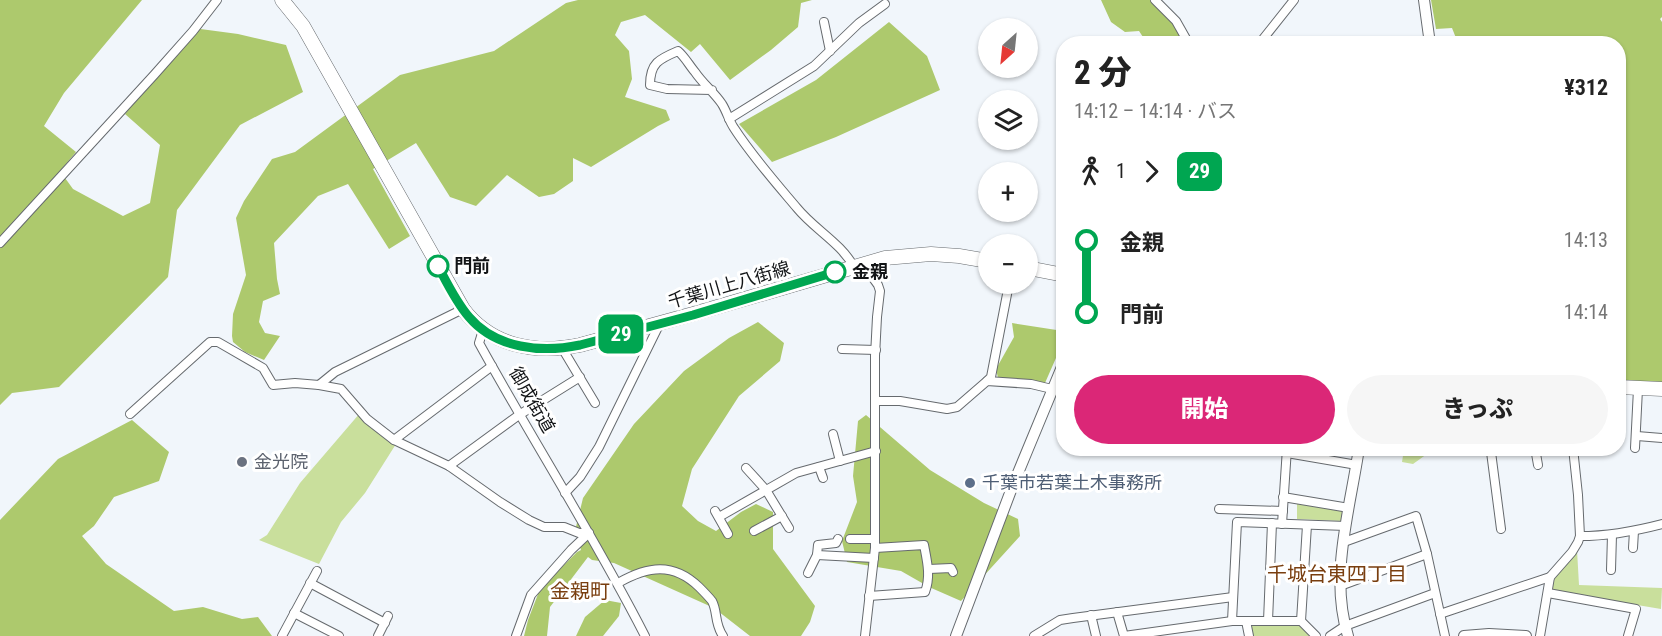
<!DOCTYPE html>
<html lang="ja">
<meta charset="utf-8">
<style>
:root{--surface:#fff;--page:#f6f6f6;--text:#222;--muted:#767676;--accent:#db2777}
body{margin:0;font-family:"Roboto Condensed","Noto Sans JP",sans-serif;background:var(--page);color:var(--text);height:100vh;display:flex;flex-direction:column;font-size:22px;white-space:nowrap}
*{box-sizing:border-box;margin:0}
p{font-size:20px;color:var(--muted)}
.icon{flex:none;width:33px;height:33px;fill:none;stroke:currentColor;stroke-width:2;stroke-linecap:round;stroke-linejoin:round}
.map{position:relative;flex:1;overflow:hidden}
.details{position:absolute;left:1056px;top:36px;width:570px;height:420px;display:flex;flex-direction:column;background:var(--surface);border-radius:24px;box-shadow:0 2px 4px #0004}
.details>*{flex:none}
.badge{padding:0 12px;border-radius:9px;font-size:21px;line-height:39px}
.needle{width:39px;rotate:207deg}
.tools{position:absolute;left:978px;top:18px;display:grid;gap:12px}
.tools a{display:grid;place-items:center;width:60px;height:60px;border-radius:50%;background:var(--surface);box-shadow:0 2px 4px #0004;font-size:30px}
.map>.badge{position:absolute;translate:-50% -50%;box-shadow:0 0 0 3px #fff}
.legs{display:flex;align-items:center;gap:9px;height:66px;padding:0 18px;font-size:20px}
.legs p{margin-inline-start:auto}
.overview{display:flex;align-items:center;justify-content:space-between;height:102px;padding:0 18px}
h1{font-size:33px;font-weight:800;line-height:45px}
.action{display:flex;gap:12px;margin-top:auto;padding:12px 18px}
.action a{flex:1;height:69px;border-radius:36px;background:var(--accent);color:#fff;font-size:24px;font-weight:800;line-height:69px;text-align:center}
.action a+a{background:var(--page);color:var(--text)}
ul{padding:0 18px;list-style:none}
li{display:flex;align-items:center;gap:21px;height:72px;font-size:22px}
li i{display:grid;place-items:center;width:9px;height:100%;margin:0 8px;background:currentColor}
li i::after{content:'';width:15px;height:15px;margin:-8px;border:4px solid;border-radius:50%;background:var(--surface)}
li p{margin-inline-start:auto}
li:first-child i{background:linear-gradient(#0000 50%,currentColor 0)}
li:last-child i{background:linear-gradient(currentColor 50%,#0000 0)}
.map>svg:first-child{display:block}
.green{fill:#c9df9c}
.forest{fill:#adc96d}
.lines{fill:none;stroke-linecap:round;stroke-linejoin:round}
.minor-casing{stroke:#666a6e;stroke-width:10}
.tertiary-casing{stroke:#666a6e;stroke-width:12}
.primary-casing{stroke:#666a6e;stroke-width:15}
.minor{stroke:#fff;stroke-width:8}
.tertiary{stroke:#fff;stroke-width:10}
.primary{stroke:#fff;stroke-width:14}
.line-1-casing{stroke:#fff;stroke-width:14}
.line-1{stroke:#00a651;stroke-width:9}
.stop-1-dot{fill:#fff;stroke:#00a651;stroke-width:3}
.worship-dot{fill:#6b7280;stroke:#fff;stroke-width:2}
.service-dot{fill:#5c6f8a;stroke:#fff;stroke-width:2}
.labels{text-anchor:middle;stroke-width:6;stroke-linejoin:round;paint-order:stroke}
.stop-label{font-size:18px;font-weight:bold;fill:#121416;stroke:#fff;text-anchor:start}
.street-label{font-size:18px;fill:#121416;stroke:#fff}
.worship-label{font-size:18px;fill:#5b616d;stroke:#fff;text-anchor:start}
.service-label{font-size:18px;fill:#4e5e75;stroke:#fff;text-anchor:start}
.neighbourhood-label{font-size:20px;fill:#793e0f;stroke:#fff}
</style>
<div class="map">
<svg width="1662" height="636" viewBox="0 0 1662 636">
<rect width="100%" height="100%" fill="#f1f6fb"/>
<g class="green">
<path d="M360 413 396 444 365 493 341 522 319 564 259 540 267 535 300 483Z"/>
<path d="M1404 449V448L1434 449 1413 464 1402 462Z"/>
<path d="M1297 500 1344 511 1343 520 1341 521 1297 519Z"/>
<path d="M1577 550 1579 585 1662 588 1661 609 1554 591 1552 589 1554 577Z"/>
<path d="M1253 625 1301 626 1311 636H1253L1251 628Z"/>
</g>
<g class="forest">
<path d="M0 0H142L64 93 44 126 76 152 60 171 73 189 123 216 150 203 160 145 125 114 193 28 238 34 286 45 303 92 240 125 177 210 168 277 59 387 12 393 0 405Z"/>
<path d="M578 0H812L801 3 798 27 771 50 730 80 700 44 691 52 645 15 621 22 615 35 629 51 632 79 625 97 666 110 670 120 658 126 591 167 573 158V181L554 194 539 197 507 175 476 206 450 197 416 143 373 169 410 236 389 249 348 184 318 196 274 243 277 279 280 294 263 301 259 322 265 333 280 336 264 360 245 352 233 342 232 336 233 314 246 275 236 218 244 201 272 159 295 152 400 75 494 51 566 3Z"/>
<path d="M1101 0H1160L1188 43H1147L1139 31 1125 32 1111 22Z"/>
<path d="M1431 0H1662V17L1660 19 1662 22V385H1619L1618 44 1458 43 1452 28 1436 29Z"/>
<path d="M889 22 927 56 940 90 836 137 772 162 739 124 816 80Z"/>
<path d="M758 322 784 343 780 361 739 396 692 469 682 506 698 521 716 531 741 512 756 504 773 512V549L815 606 810 622 801 636H750L714 608 614 563 592 560 588 557 550 607 547 636H524L528 620 540 589 577 552 581 550 575 531 583 498 634 424 684 371 729 338Z"/>
<path d="M1012 323 1063 331V342L1045 383 998 378 996 369 1014 337Z"/>
<path d="M866 415 930 470 984 503 1018 519 1020 536 961 601 929 587 901 571 847 562 842 541 857 502 853 476 858 421Z"/>
<path d="M132 420 169 452 159 481 114 497 94 526 82 536 106 564 174 611 203 607 242 619 258 617 272 636H0V520L58 459Z"/>
<path d="M605 600 621 603 619 616 603 636H576L585 617Z"/>
</g>
<g class="lines">
<g class="minor-casing">
<g id="minor">
<path d="M1155 0 1176 21 1189 44"/>
<path d="M824 22 830 51"/>
<path d="M1259 44 1294 0"/>
<path d="M712 90 667 89 650 85C650 63 659 59 678 51 685 57 689 65 695 72 703 84 714 92 722 104 727 112 729 121 734 128 752 156 775 182 797 208 814 229 841 243 854 267"/>
<path d="M729 119 814 66 859 23 885 4"/>
<path d="M0 243 154 75 193 31 217 0"/>
<path d="M863 264 878 285 880 291 877 317 875 356V548L865 636"/>
<path d="M483 330 479 343C533 441 594 536 645 636"/>
<path d="M562 348 595 403"/>
<path d="M842 349 876 350"/>
<path d="M987 381 991 377 1009 284"/>
<path d="M319 385 341 389 367 419 394 440 449 466 500 502 529 520 544 527H564L579 533H589"/>
<path d="M876 401H900L947 409 957 407 987 381 1031 384 1052 389"/>
<path d="M130 414 210 342H218L263 368 273 385 295 383 319 385 335 372 463 309"/>
<path d="M833 434 840 461"/>
<path d="M1637 436 1662 438"/>
<path d="M394 440 492 366"/>
<path d="M1535 448 1538 465"/>
<path d="M1635 448 1638 389"/>
<path d="M1287 453 1357 465"/>
<path d="M449 466 519 415 580 377"/>
<path d="M819 467 823 478"/>
<path d="M746 468 766 490 789 528"/>
<path d="M565 493 580 477 599 447 660 323"/>
<path d="M1283 497 1349 508"/>
<path d="M1219 509 1283 511"/>
<path d="M715 511 728 534"/>
<path d="M719 517 796 473 876 451"/>
<path d="M1282 524 1287 448"/>
<path d="M1501 529 1491 452 1512 448"/>
<path d="M754 531 782 516"/>
<path d="M1580 536C1608 536 1635 531 1662 524"/>
<path d="M850 539H875"/>
<path d="M1344 542 1416 516 1427 554 1445 636"/>
<path d="M1633 548 1634 531"/>
<path d="M817 555 874 558"/>
<path d="M929 569 951 568 953 572"/>
<path d="M1611 570 1612 535"/>
<path d="M808 573 817 555 818 545 836 543 838 539"/>
<path d="M310 583 385 623"/>
<path d="M618 583C648 566 673 562 699 587 704 592 708 596 712 601 718 612 714 623 723 636"/>
<path d="M1340 586 1427 554"/>
<path d="M1548 593 1636 609 1628 636"/>
<path d="M869 596 925 592C931 576 927 561 924 545L875 548"/>
<path d="M1117 612 1124 636"/>
<path d="M294 613 339 636"/>
<path d="M1440 614 1550 577"/>
<path d="M1091 615 1096 636"/>
<path d="M1232 621 1237 522 1346 526"/>
<path d="M1246 621 1249 636"/>
<path d="M1268 621 1272 523"/>
<path d="M1301 621 1307 525"/>
<path d="M282 636 317 571"/>
<path d="M378 636 388 616"/>
<path d="M516 636 531 595 571 550 589 533"/>
<path d="M1034 636 1060 620 1073 618 1233 597"/>
<path d="M1124 636 1232 621H1301L1316 636"/>
<path d="M1330 636 1345 626 1435 593"/>
<path d="M1540 636 1550 577 1572 552 1578 542 1580 536 1578 495 1573 448"/>
</g>
</g>
<g class="tertiary-casing">
<g id="tertiary">
<path d="M1424 0 1430 44"/>
<path d="M956 636 1013 485 1064 362"/>
<path d="M1348 636C1329 575 1350 510 1359 448"/>
<path d="M1464 636 1489 634 1526 636"/>
</g>
</g>
<g class="primary-casing">
<g id="primary">
<path d="M282 0 303 26 463 309C492 347 536 354 580 345L693 314 885 258 931 254 959 256 988 261"/>
<path d="M1028 268 1064 275"/>
<path d="M1618 387 1662 389"/>
</g>
</g>
<use href="#minor" class="minor"/>
<use href="#tertiary" class="tertiary"/>
<use href="#primary" class="primary"/>
</g>
<g class="lines">
<g class="line-1-casing">
<path id="line-1" d="M438 266C447 283 456 302 469 317 496 349 542 353 580 345L693 315 835 272"/>
</g>
<use href="#line-1" class="line-1"/>
</g>
<g class="stop-1-dot">
<circle cx="438" cy="266" r="10"/>
<circle cx="835" cy="272" r="10"/>
</g>
<circle class="worship-dot" cx="242" cy="462" r="6"/>
<circle class="service-dot" cx="970" cy="483" r="6"/>
<g class="labels">
<g class="stop-label">
<text x="454" y="272">門前</text>
<text x="852" y="278">金親</text>
</g>
<g class="street-label">
<text transform="translate(729 285) rotate(-16)" y="6">千葉川上八街線</text>
<text transform="translate(532 400) rotate(60)" y="6">御成街道</text>
</g>
<g class="worship-label">
<text x="254" y="468">金光院</text>
</g>
<g class="service-label">
<text x="982" y="489">千葉市若葉土木事務所</text>
</g>
<g class="neighbourhood-label">
<text x="1337" y="581">千城台東四丁目</text>
<text x="580" y="598">金親町</text>
</g>
</g>
</svg>
<div class="tools">
<a><svg class="needle" viewBox="-14 -14 28 28"><path d="M0-13l5 13h-10z" fill="#e53935"/><path d="M0 13l5-13h-10z" fill="#767676"/></svg></a>
<a><svg class="icon" aria-label="layers" viewBox="0 0 24 24"><path d="M12 4l9 5-9 5-9-5zM3 14l9 5 9-5"/></svg></a>
<a>+</a>
<a>−</a>
</div>
<b class="badge" style="left:621px;top:334px;background:#00a651;color:#fff">29</b>
<section class="details">
<div class="overview"><div><h1>2 分</h1><p>14:12 – 14:14 · バス</p></div><b>¥312</b></div>
<div class="legs"><svg class="icon" aria-label="walk" viewBox="0 0 24 24"><circle cx="13" cy="4" r="2"/><path d="M13 8l-2 6 4 7M11 14l-3 7M7 12l3-4h3l4 4"/></svg>1<svg class="icon" aria-label="forward" viewBox="0 0 24 24"><path d="M9 5l7 7-7 7"/></svg><b class="badge" style="background:#00a651;color:#fff">29</b></div>
<ul>
<li><i style="color:#00a651"></i><b>金親</b><p>14:13</p></li>
<li><i style="color:#00a651"></i><b>門前</b><p>14:14</p></li>
</ul>
<div class="action"><a>開始</a><a>きっぷ</a></div>
</section>
</div>
